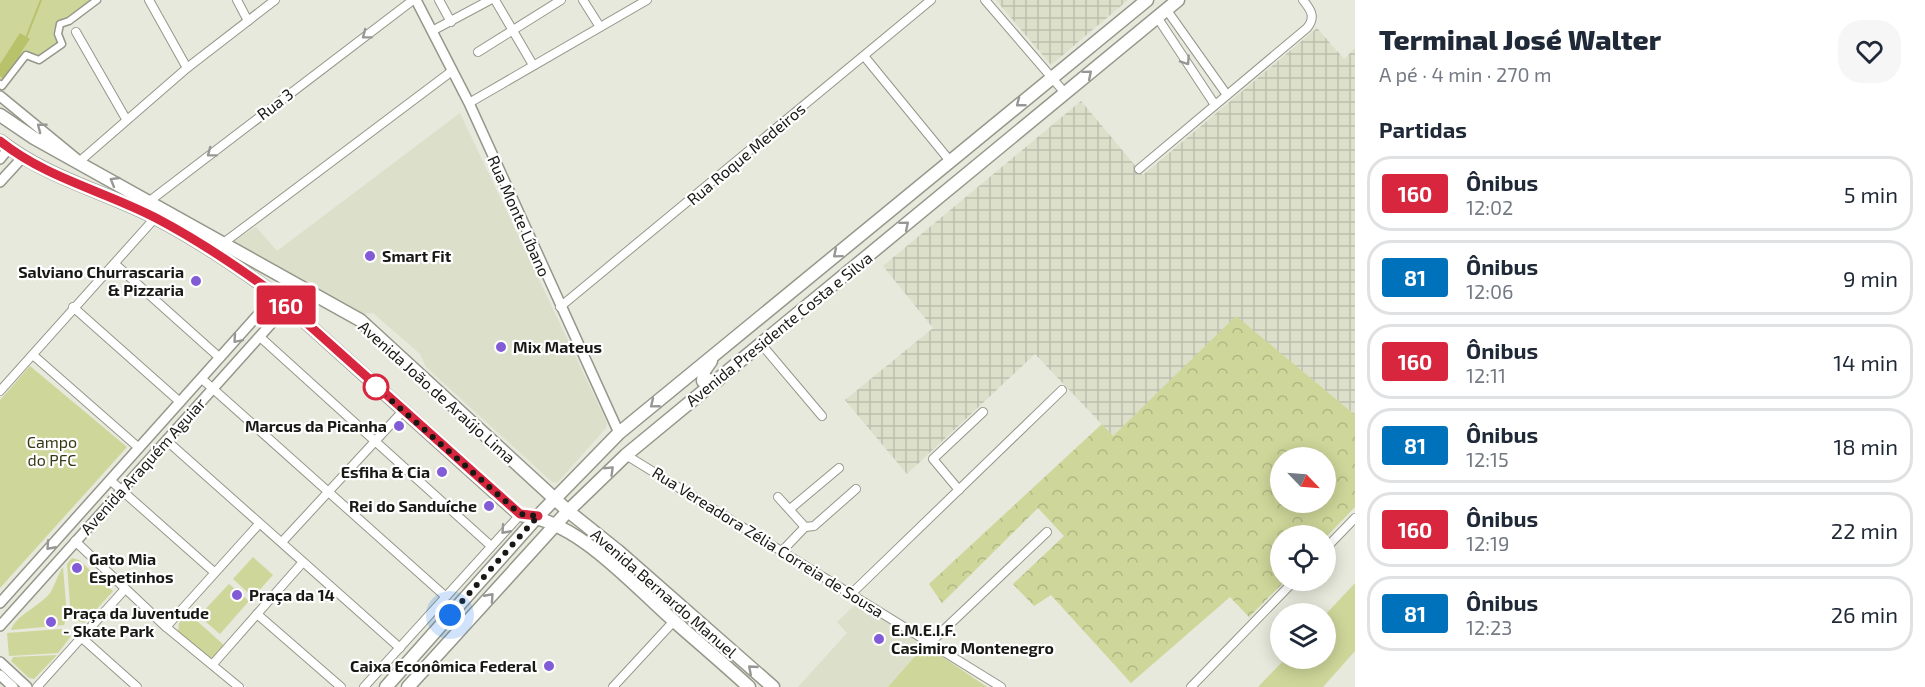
<!DOCTYPE html>
<html lang="pt">
<meta charset="utf-8">
<style>
:root{--surface:#fff;--page:#f6f6f7;--text:#1f2937;--muted:#747a83;--line:#e0e1e3}
body{margin:0;font-family:"Exo 2",sans-serif;background:var(--page);color:var(--text);height:100vh;display:flex;flex-direction:column;font-size:22px;white-space:nowrap}
*{box-sizing:border-box;margin:0}
p{font-size:20px;color:var(--muted)}
.icon{flex:none;width:33px;height:33px;fill:none;stroke:currentColor;stroke-width:2;stroke-linecap:round;stroke-linejoin:round}
.map{position:relative;flex:1;overflow:hidden}
.panel{display:flex;flex-direction:column;background:var(--surface);width:570px}
.panel>*{flex:none}
.badge{padding:0 12px;border-radius:4px;font-size:21px;line-height:39px}
.needle{width:39px;rotate:115deg}
.controls{position:absolute;left:1270px;top:447px;display:grid;gap:12px}
.controls a{display:grid;place-items:center;width:66px;height:66px;border-radius:50%;background:var(--surface);box-shadow:0 3px 15px #0003;font-size:30px}
.you{position:absolute;width:30px;height:30px;margin:-15px;border:4px solid #fff;border-radius:50%;background:#1a73e8;box-shadow:0 0 0 9px #1a73e833}
.map>.badge{position:absolute;translate:-50% -50%;box-shadow:0 0 0 3px #fff}
h2{padding:0 24px;font-size:22px;line-height:54px}
.round{display:grid;place-items:center;flex:none;width:63px;height:63px;border-radius:24px;background:var(--page)}
.overview{display:flex;align-items:center;justify-content:space-between;height:102px;padding:0 24px}
h1{font-size:28px;font-weight:800;line-height:45px}
ul{padding:0;list-style:none}
li{display:flex;align-items:center;gap:18px;height:75px;margin:0 12px 9px;padding:0 12px;border:3px solid var(--line);border-radius:24px}
li div{flex:1}
li b{display:block;font-size:22px}
li em{font-style:normal}
li .badge{min-width:66px;font-weight:700;text-align:center}
main{display:flex;flex:1;min-height:0}
.map>svg:first-child{display:block}
.built{fill:#dcdfca}
.industrial{fill:url(#industrial-grid)}
.green{fill:#ced699}
.forest{fill:url(#forest-crowns);fill-rule:evenodd}
.water{fill:#b8c26a}
.lines{fill:none;stroke-linecap:round;stroke-linejoin:round}
.stream{stroke:#b8c26a;stroke-width:2}
.pedestrian-casing{stroke:#95978a;stroke-width:9}
.minor-casing{stroke:#95978a;stroke-width:10}
.tertiary-casing{stroke:#95978a;stroke-width:12}
.primary-casing{stroke:#95978a;stroke-width:15}
.pedestrian{stroke:#fff;stroke-width:6}
.minor{stroke:#fff;stroke-width:8}
.tertiary{stroke:#fff;stroke-width:9}
.primary{stroke:#fff;stroke-width:12}
.oneway{stroke:#979895}
.line-casing{stroke:#fff;stroke-width:14}
.line{stroke:#d7263d;stroke-width:9}
.walk{stroke:#181914;stroke-width:6;stroke-dasharray:0 10.8}
.poi-dot{fill:#825cd7;stroke:#fff;stroke-width:2}
.stop-dot{fill:#fff;stroke:#d7263d;stroke-width:3}
.labels{text-anchor:middle;stroke-width:4.5;stroke-linejoin:round;paint-order:stroke}
.street-label{font-size:16px;fill:#181914;stroke:#fff}
.poi-label{font-size:16px;font-weight:bold;fill:#181914;stroke:#fff;text-anchor:start}
.park-label{font-size:16px;fill:#373b15;stroke:#fff}
</style>
<main>
<div class="map">
<svg width="1355" height="687" viewBox="0 0 1355 687">
<defs>
<pattern id="industrial-grid" width="8" height="8" patternUnits="userSpaceOnUse" patternTransform="scale(1.5)"><rect width="8" height="8" fill="#dcdfca"/><path d="M0 4h8M4 0v8" fill="none" stroke="#bcbfad"/></pattern>
<pattern id="forest-crowns" width="20" height="18" patternUnits="userSpaceOnUse" patternTransform="scale(1.5)"><rect width="20" height="18" fill="#ced699"/><path d="M2 6a3 3 0 1 1 6 0M12 15a3 3 0 1 1 6 0" fill="none" stroke="#b0b783"/></pattern>
</defs>
<rect width="100%" height="100%" fill="#e6e9db"/>
<g class="built">
<path d="M460 113 607 423 606 428 557 483 552 482 426 367 420 354 373 313 361 314 234 241 256 227 277 251Z"/>
<path d="M858 602 925 645 888 687H798L847 633 837 622Z"/>
</g>
<g class="industrial">
<path d="M996 0H1128L1051 65Z"/>
<path d="M1317 28 1344 59 1355 48V415L1236 317 1113 436 1035 354 907 474 845 400 933 328 883 266 1081 101 1143 175Z"/>
</g>
<g class="green">
<path d="M0 0H100L73 20H61C52 28 51 35 58 44L39 62 25 60 0 86Z"/>
<path d="M30 366 127 447 0 588V400Z"/>
<path d="M253 557 273 575 253 597 233 579Z"/>
<path d="M72 558 79 560 113 591 84 623 71 618 67 564Z"/>
<path d="M63 567 67 616 64 625 11 630C15 616 40 606 50 593 56 584 57 575 63 567Z"/>
<path d="M1355 583V651L1323 687H1258L1285 659 1326 658V614Z"/>
<path d="M229 584 249 601 220 634 199 616Z"/>
<path d="M188 613 225 646 215 658H209L178 632 179 623Z"/>
<path d="M61 629 68 632 71 636 58 653 9 656 7 633Z"/>
<path d="M925 645 987 687H888Z"/>
<path d="M57 655 34 679 29 678 11 661 13 657Z"/>
</g>
<path class="forest" d="M1236 316 1355 415V507L1326 537 1281 536V580L1285 581 1249 617 1230 597 1131 683 1051 595 1034 606 1013 584 1064 536 1038 508 942 603 929 584 1102 424 1113 436ZM1281 458H1326V502H1281Z"/>
<path class="water" d="M20 33 30 39 3 79 0 76V64Z"/>
<g class="lines">
<g class="stream">
<path d="M26 38 41 0"/>
<path d="M14 66 20 52"/>
</g>
<g class="pedestrian-casing">
<path id="pedestrian" d="M0 84 2 86 26 55 39 60 62 44 58 34 60 24 69 21 97 0"/>
</g>
<g class="minor-casing">
<g id="minor">
<path d="M149 0 187 68"/>
<path d="M237 0 248 21"/>
<path d="M439 0 451 22"/>
<path d="M495 0 533 65"/>
<path d="M583 0 600 27"/>
<path d="M985 0 1065 93"/>
<path d="M1166 9 1227 95"/>
<path d="M1157 17 1215 105"/>
<path d="M432 31 490 0"/>
<path d="M76 32 126 119"/>
<path d="M478 52 561 0"/>
<path d="M864 56 950 161"/>
<path d="M469 103 647 0"/>
<path d="M80 161 187 68 275 0"/>
<path d="M1139 169 1307 28C1316 17 1311 10 1303 0"/>
<path d="M147 203 413 0"/>
<path d="M222 244 452 71"/>
<path d="M115 264 220 358"/>
<path d="M73 307 180 402"/>
<path d="M560 307 931 0"/>
<path d="M260 337 491 546"/>
<path d="M762 345 822 416"/>
<path d="M33 355 139 448"/>
<path d="M202 379 445 596"/>
<path d="M0 391 155 218"/>
<path d="M166 440 400 648"/>
<path d="M626 455 1001 687"/>
<path d="M110 480 214 572"/>
<path d="M959 490 933 459 983 412"/>
<path d="M778 497 805 527 782 551"/>
<path d="M790 509 839 468"/>
<path d="M805 527 814 526 856 489"/>
<path d="M75 541 166 627 239 687"/>
<path d="M282 542 403 411"/>
<path d="M1326 548 1355 518"/>
<path d="M852 593 1062 390"/>
<path d="M257 614 341 687"/>
<path d="M166 627 259 524"/>
<path d="M82 638 137 687"/>
<path d="M931 642 1047 532"/>
<path d="M213 664 303 562"/>
<path d="M37 687 125 589"/>
<path d="M364 687 520 515"/>
<path d="M613 687 674 621"/>
<path d="M1191 687 1295 580"/>
</g>
</g>
<g class="tertiary-casing">
<g id="tertiary">
<path d="M416 0 469 103 619 433"/>
<path d="M0 96 78 160"/>
<path d="M0 159 9 148"/>
<path d="M0 182 22 158"/>
<path d="M0 603 264 308 272 292"/>
<path d="M0 626 287 306"/>
<path d="M0 662 27 687"/>
<path d="M0 675 13 687"/>
</g>
</g>
<g class="primary-casing">
<g id="primary">
<path d="M0 115 34 138 360 320 568 511 618 551 773 687"/>
<path d="M0 141C47 178 104 191 156 218 196 239 235 265 272 292L520 515C577 520 631 583 673 620 698 642 724 664 749 687"/>
<path d="M711 361 704 371 703 381 718 380"/>
<path d="M386 687 538 516 619 433 1147 0"/>
<path d="M408 687 568 511 626 455 1178 0"/>
</g>
</g>
<use href="#pedestrian" class="pedestrian"/>
<use href="#minor" class="minor"/>
<use href="#tertiary" class="tertiary"/>
<use href="#primary" class="primary"/>
</g>
<defs><path id="oneway-chevron" d="M-2-3.5L2.5 0L-2 3.5" fill="none" stroke-width="1.6" stroke-linecap="round" stroke-linejoin="round" transform="scale(1.5)"/></defs>
<g class="oneway">
<use href="#oneway-chevron" transform="translate(366 35) rotate(143)"/>
<use href="#oneway-chevron" transform="translate(1186 61) rotate(56)"/>
<use href="#oneway-chevron" transform="translate(1088 74) rotate(-40)"/>
<use href="#oneway-chevron" transform="translate(1020 103) rotate(142)"/>
<use href="#oneway-chevron" transform="translate(41 127) rotate(-142)"/>
<use href="#oneway-chevron" transform="translate(211 153) rotate(143)"/>
<use href="#oneway-chevron" transform="translate(114 181) rotate(-150)"/>
<use href="#oneway-chevron" transform="translate(905 225) rotate(-40)"/>
<use href="#oneway-chevron" transform="translate(837 254) rotate(140)"/>
<use href="#oneway-chevron" transform="translate(237 339) rotate(131)"/>
<use href="#oneway-chevron" transform="translate(654 404) rotate(141)"/>
<use href="#oneway-chevron" transform="translate(610 470) rotate(-44)"/>
<use href="#oneway-chevron" transform="translate(505 530) rotate(132)"/>
<use href="#oneway-chevron" transform="translate(50 546) rotate(132)"/>
<use href="#oneway-chevron" transform="translate(490 597) rotate(-48)"/>
<use href="#oneway-chevron" transform="translate(752 669) rotate(-139)"/>
</g>
<g class="lines">
<g class="line-casing">
<path id="line" d="M0 141C46 178 104 191 156 218 196 239 235 265 272 292L520 514 538 516"/>
</g>
<use href="#line" class="line"/>
<path class="walk" d="M376 387 520 514 538 516 450 615"/>
</g>
<g class="poi-dot">
<circle cx="370" cy="256" r="6"/>
<circle cx="196" cy="281" r="6"/>
<circle cx="501" cy="347" r="6"/>
<circle cx="399" cy="426" r="6"/>
<circle cx="442" cy="472" r="6"/>
<circle cx="489" cy="506" r="6"/>
<circle cx="77" cy="568" r="6"/>
<circle cx="237" cy="595" r="6"/>
<circle cx="51" cy="622" r="6"/>
<circle cx="879" cy="639" r="6"/>
<circle cx="549" cy="666" r="6"/>
</g>
<circle class="stop-dot" cx="376" cy="387" r="12"/>
<g class="labels">
<g class="street-label">
<text transform="translate(275 104) rotate(-37)" y="6">Rua 3</text>
<text transform="translate(746 154) rotate(-40)" y="6">Rua Roque Medeiros</text>
<text transform="translate(519 216) rotate(66)" y="6">Rua Monte Líbano</text>
<text transform="translate(779 329) rotate(-39)" y="6">Avenida Presidente Costa e Silva</text>
<text transform="translate(437 392) rotate(42)" y="6">Avenida João de Araújo Lima</text>
<text transform="translate(143 466) rotate(-48)" y="6">Avenida Araquém Aguiar</text>
<text transform="translate(768 542) rotate(32)" y="6">Rua Vereadora Zélia Correia de Sousa</text>
<text transform="translate(664 593) rotate(41)" y="6">Avenida Bernardo Manuel</text>
</g>
<g class="poi-label">
<text x="382" y="262">Smart Fit</text>
<text x="184" y="278" text-anchor="end">Salviano Churrascaria<tspan x="184" dy="18">&amp; Pizzaria</tspan></text>
<text x="513" y="353">Mix Mateus</text>
<text x="387" y="432" text-anchor="end">Marcus da Picanha</text>
<text x="430" y="478" text-anchor="end">Esfiha &amp; Cia</text>
<text x="477" y="512" text-anchor="end">Rei do Sanduíche</text>
<text x="89" y="565">Gato Mia<tspan x="89" dy="18">Espetinhos</tspan></text>
<text x="249" y="601">Praça da 14</text>
<text x="63" y="619">Praça da Juventude<tspan x="63" dy="18">- Skate Park</tspan></text>
<text x="891" y="636">E.M.E.I.F.<tspan x="891" dy="18">Casimiro Montenegro</tspan></text>
<text x="537" y="672" text-anchor="end">Caixa Econômica Federal</text>
</g>
<g class="park-label">
<text x="52" y="448">Campo<tspan x="52" dy="18">do PFC</tspan></text>
</g>
</g>
</svg>
<div class="controls">
<a><svg class="needle" viewBox="-14 -14 28 28"><path d="M0-13l5 13h-10z" fill="#e53935"/><path d="M0 13l5-13h-10z" fill="#747a83"/></svg></a>
<a><svg class="icon" aria-label="locate" viewBox="0 0 24 24"><circle cx="12" cy="12" r="6"/><path d="M12 2v4M12 18v4M2 12h4M18 12h4"/></svg></a>
<a><svg class="icon" aria-label="layers" viewBox="0 0 24 24"><path d="M12 4l9 5-9 5-9-5zM3 14l9 5 9-5"/></svg></a>
</div>
<div class="you" style="left:450px;top:615px"></div>
<b class="badge" style="left:286px;top:305px;background:#d7263d;color:#fff">160</b>
</div>
<section class="panel">
<div class="overview"><div><h1>Terminal José Walter</h1><p>A pé · 4 min · 270 m</p></div><a class="round"><svg class="icon" aria-label="heart" viewBox="0 0 24 24"><path d="M12 20l-8-8c-3-5 5-10 8-4 3-6 11-1 8 4z"/></svg></a></div>
<h2>Partidas</h2>
<ul>
<li><span class="badge" style="background:#d7263d;color:#fff">160</span><div><b>Ônibus</b><p>12:02</p></div><em>5 min</em></li>
<li><span class="badge" style="background:#0072bc;color:#fff">81</span><div><b>Ônibus</b><p>12:06</p></div><em>9 min</em></li>
<li><span class="badge" style="background:#d7263d;color:#fff">160</span><div><b>Ônibus</b><p>12:11</p></div><em>14 min</em></li>
<li><span class="badge" style="background:#0072bc;color:#fff">81</span><div><b>Ônibus</b><p>12:15</p></div><em>18 min</em></li>
<li><span class="badge" style="background:#d7263d;color:#fff">160</span><div><b>Ônibus</b><p>12:19</p></div><em>22 min</em></li>
<li><span class="badge" style="background:#0072bc;color:#fff">81</span><div><b>Ônibus</b><p>12:23</p></div><em>26 min</em></li>
</ul>
</section>
</main>
